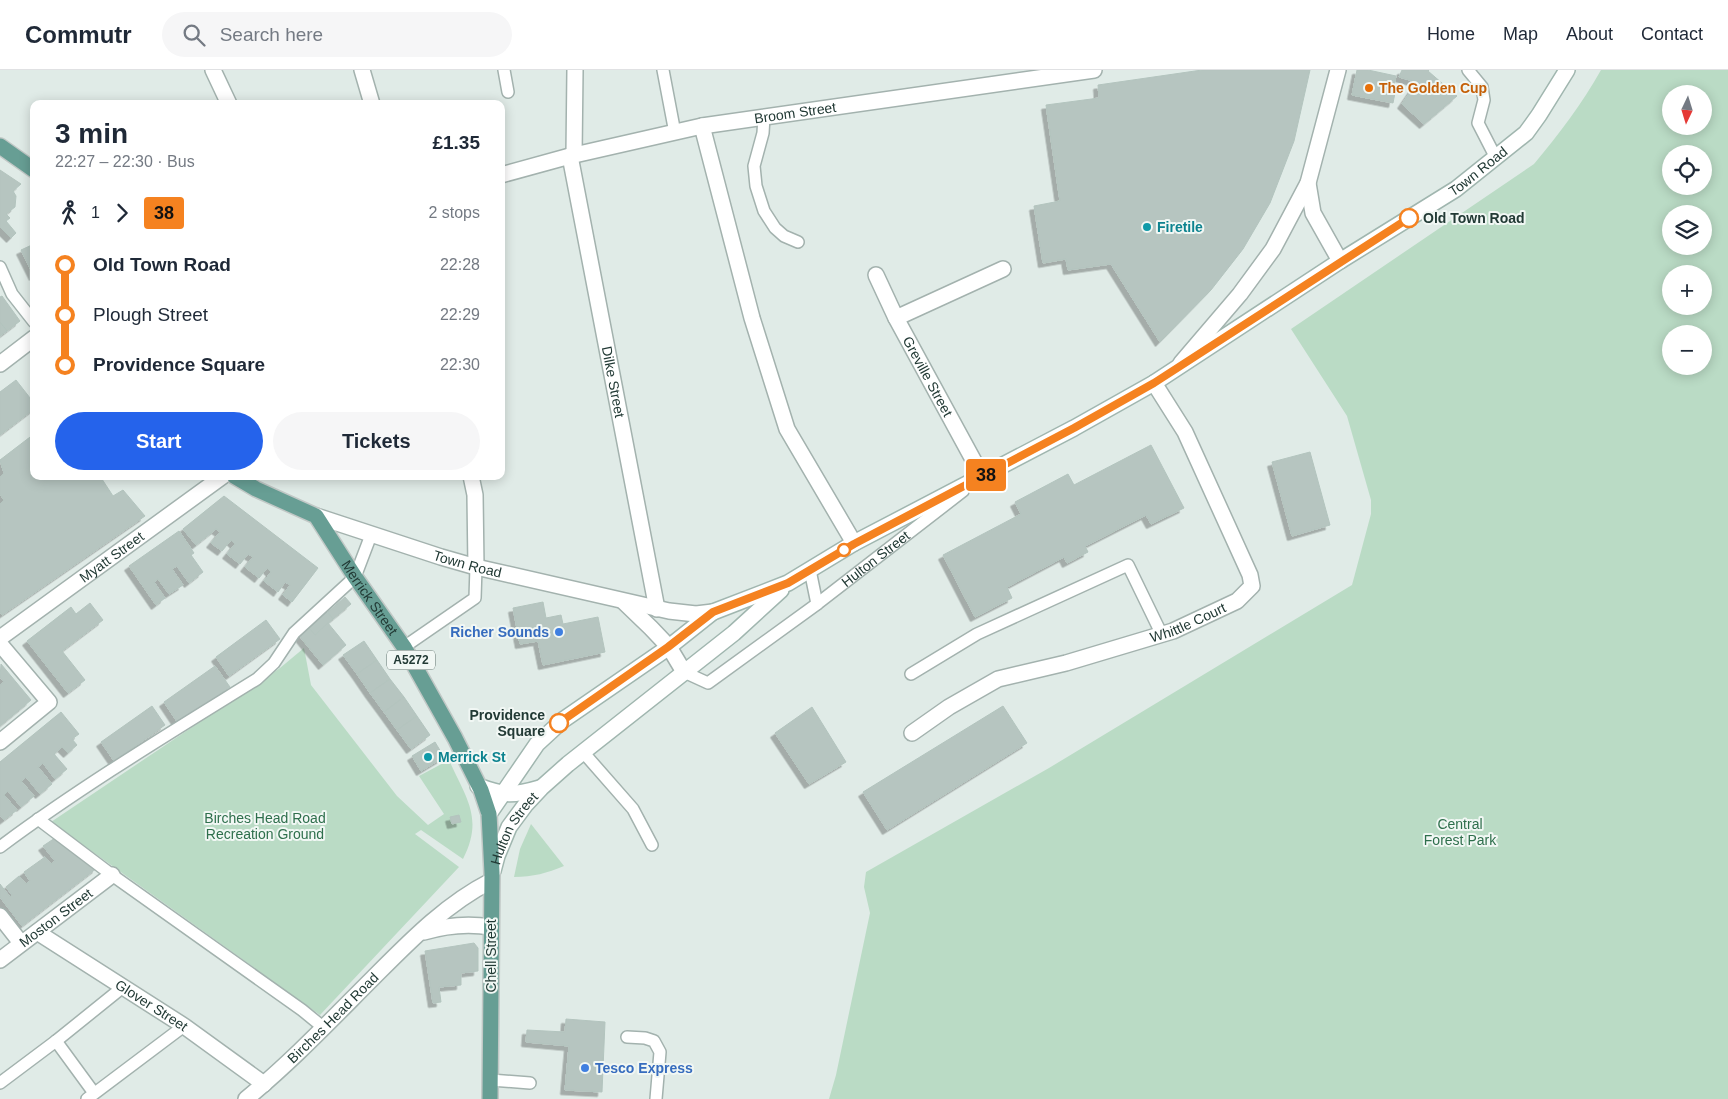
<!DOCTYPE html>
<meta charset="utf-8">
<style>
:root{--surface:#fff;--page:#f6f6f7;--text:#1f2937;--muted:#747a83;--line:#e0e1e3;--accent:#2563eb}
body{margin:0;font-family:Arial,sans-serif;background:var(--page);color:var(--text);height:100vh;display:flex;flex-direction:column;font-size:19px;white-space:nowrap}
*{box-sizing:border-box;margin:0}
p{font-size:16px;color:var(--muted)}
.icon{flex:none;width:28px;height:28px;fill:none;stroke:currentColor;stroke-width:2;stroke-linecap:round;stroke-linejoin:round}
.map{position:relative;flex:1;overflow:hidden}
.drawer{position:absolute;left:30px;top:30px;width:475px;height:380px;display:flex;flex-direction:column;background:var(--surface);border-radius:10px;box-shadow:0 2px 12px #0003}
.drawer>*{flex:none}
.badge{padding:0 10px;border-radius:4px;font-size:18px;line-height:32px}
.needle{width:32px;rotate:184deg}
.fabs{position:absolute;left:1662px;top:15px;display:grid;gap:10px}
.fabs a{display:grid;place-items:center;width:50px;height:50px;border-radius:50%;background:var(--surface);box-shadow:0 2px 12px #0003;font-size:25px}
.map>.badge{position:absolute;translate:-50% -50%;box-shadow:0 0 0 2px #fff}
.legs{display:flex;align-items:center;gap:8px;height:55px;padding:0 25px;font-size:16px}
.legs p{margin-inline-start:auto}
.overview{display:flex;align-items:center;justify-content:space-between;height:85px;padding:0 25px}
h1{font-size:28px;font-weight:700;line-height:38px}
.button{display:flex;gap:10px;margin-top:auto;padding:10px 25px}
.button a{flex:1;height:58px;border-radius:30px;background:var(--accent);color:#fff;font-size:20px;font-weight:700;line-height:58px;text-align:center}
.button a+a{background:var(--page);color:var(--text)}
ul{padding:0 25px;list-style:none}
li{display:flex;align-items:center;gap:18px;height:50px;font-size:19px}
li i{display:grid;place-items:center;width:8px;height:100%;margin:0 6px;background:currentColor}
li i::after{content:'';width:12px;height:12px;margin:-6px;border:4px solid;border-radius:50%;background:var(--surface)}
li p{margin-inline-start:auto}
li:first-child i{background:linear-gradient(#0000 50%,currentColor 0)}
li:last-child i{background:linear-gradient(currentColor 50%,#0000 0)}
header{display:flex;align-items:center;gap:30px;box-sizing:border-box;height:70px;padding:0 25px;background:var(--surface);border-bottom:1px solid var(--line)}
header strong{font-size:24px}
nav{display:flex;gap:28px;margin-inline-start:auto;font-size:18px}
.search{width:350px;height:45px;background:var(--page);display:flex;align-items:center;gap:12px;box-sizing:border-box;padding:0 18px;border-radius:28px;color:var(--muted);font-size:19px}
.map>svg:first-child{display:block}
.green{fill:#badbc5;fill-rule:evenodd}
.building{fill:#b6c5c0;stroke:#b3c4be;filter:url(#shadow)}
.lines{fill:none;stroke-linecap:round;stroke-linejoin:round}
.service-casing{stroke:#a3b2ae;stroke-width:14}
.minor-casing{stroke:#a3b2ae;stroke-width:18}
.tertiary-casing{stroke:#a3b2ae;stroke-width:18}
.secondary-casing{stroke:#a0b6af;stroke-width:18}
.primary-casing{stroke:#c1c8c6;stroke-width:18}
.service{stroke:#fff;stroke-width:11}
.minor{stroke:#fff;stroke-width:15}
.tertiary{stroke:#fff;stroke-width:15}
.secondary{stroke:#fff;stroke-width:15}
.primary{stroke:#679e94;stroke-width:15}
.line-1-casing{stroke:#fff;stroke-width:11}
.line-1{stroke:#f58220;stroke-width:8}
.food-dot{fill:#e8710a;stroke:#f1f7f4;stroke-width:2}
.stop-1-dot{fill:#fff;stroke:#f58220;stroke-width:2.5}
.culture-dot{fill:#0f9aa8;stroke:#f1f7f4;stroke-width:2}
.shop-dot{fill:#3f7fe0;stroke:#f1f7f4;stroke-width:2}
.labels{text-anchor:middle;stroke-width:4;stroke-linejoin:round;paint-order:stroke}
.shield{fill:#f1f7f4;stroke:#60736e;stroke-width:1}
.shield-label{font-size:12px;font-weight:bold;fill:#223a35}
.food-label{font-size:14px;font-weight:bold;fill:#c56008;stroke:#f1f7f4;text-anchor:start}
.street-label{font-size:14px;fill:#223a35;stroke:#f1f7f4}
.stop-label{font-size:14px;font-weight:bold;fill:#223a35;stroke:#f1f7f4;text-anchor:start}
.culture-label{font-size:14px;font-weight:bold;fill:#0d838f;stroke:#f1f7f4;text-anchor:start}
.shop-label{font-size:14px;font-weight:bold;fill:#366cbe;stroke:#f1f7f4;text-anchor:end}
.park-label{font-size:14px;fill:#2e6f4c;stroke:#f1f7f4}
</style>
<header>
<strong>Commutr</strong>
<div class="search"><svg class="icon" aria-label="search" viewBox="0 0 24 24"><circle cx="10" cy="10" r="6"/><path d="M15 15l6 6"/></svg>Search here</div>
<nav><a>Home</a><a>Map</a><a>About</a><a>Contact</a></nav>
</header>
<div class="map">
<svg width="1728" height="1029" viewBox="0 0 1728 1029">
<defs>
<filter id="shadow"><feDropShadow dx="-4.5" dy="4.5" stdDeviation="0" flood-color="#0004"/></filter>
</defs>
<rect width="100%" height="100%" fill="#e0ebe7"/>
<g class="green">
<path d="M1601 0H1728V1029H829L836 1005 870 843 864 817 866 802 1049 698 1352 515 1371 444V430L1347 346 1291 259 1534 94C1559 64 1582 34 1601 0ZM1671 24H1704V56H1671ZM1671 84H1704V116H1671ZM1671 144H1704V176H1671ZM1671 204H1704V236H1671ZM1671 264H1704V296H1671Z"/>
<path d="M304 578 311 615 397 726 428 755 444 744 419 706 449 690C466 728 484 748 463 789L421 760 415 764 459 797 320 945 51 752 280 598Z"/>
<path d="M531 754 564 796C547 803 533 807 514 807L520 779Z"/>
</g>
<g class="building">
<path d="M1202 0H1310L1294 71 1270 133 1243 179 1211 220 1160 272 1111 194 1068 200 1066 189 1043 193 1034 136 1060 131 1046 35 1099 28 1098 15Z"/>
<path d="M1357 0H1368L1396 6 1394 16 1384 14 1383 20 1395 23 1393 33 1352 25Z"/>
<path d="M1402 0H1429L1428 1 1457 26 1424 54 1402 34 1417 12 1399 7Z"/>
<path d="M0 100 21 114 13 121 16 126 15 137 6 144 10 148 6 151 16 163 11 168 0 157Z"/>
<path d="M34 174V206L21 180Z"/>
<path d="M2 226 20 251 7 261 0 252V227Z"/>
<path d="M0 252 7 261 0 266Z"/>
<path d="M16 310 34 333V339L0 365V322Z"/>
<path d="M34 364V406H100L113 426 123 420 145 446 2 545 0 542V434L4 430 0 424V407L4 403 0 390Z"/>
<path d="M1151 375 1184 438 1151 454 1146 445 1085 476 1088 482 1067 493 1064 487 1007 517 1012 528 975 547 943 485 1021 444 1015 432 1068 404 1074 415Z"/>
<path d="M1310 382 1330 455 1292 466 1272 392Z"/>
<path d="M224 426 318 498 292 532 283 525 290 515 285 512 278 522 264 511 271 502 267 498 259 508 245 497 253 487 248 484 240 494 227 484 235 474 231 470 222 481 211 473 220 462 216 459 196 475 183 459Z"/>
<path d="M179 461 194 483 191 485 203 502 189 513 177 496 172 499 183 515 169 524 158 509 154 512 165 528 156 535 129 496Z"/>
<path d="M345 527 351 534 333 549 328 542Z"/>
<path d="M543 532 546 548 561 545 563 554 598 547 605 582 543 595 538 571 520 574 513 538Z"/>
<path d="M90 533 103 550 62 581 85 610 68 623 27 571 71 537 76 544Z"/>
<path d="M325 540 333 549 315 565 307 556Z"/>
<path d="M266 550 280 569 229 606 216 587Z"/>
<path d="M328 553 346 575 323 595 301 568V562L307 556 315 565Z"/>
<path d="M364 571 377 590 357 604 343 585Z"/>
<path d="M377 590 390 609 370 623 357 604Z"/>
<path d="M1 594 31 630 0 656V615L4 612 0 607Z"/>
<path d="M215 596 230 617 178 653 164 632Z"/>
<path d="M390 609 404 627 384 642 370 623Z"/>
<path d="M404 627 417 646 397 660 384 642Z"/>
<path d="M152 636 165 655 114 691 101 672Z"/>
<path d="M1003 636 1027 673 887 760 863 722Z"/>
<path d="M812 637 846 692 809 714 775 663Z"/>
<path d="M61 642 79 664 72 669 77 675 68 683 62 677 54 684 67 699 55 709 43 693 38 697 52 714 40 724 26 707 21 711 34 726 21 737 8 721 4 725 17 740 4 750 0 745V692Z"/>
<path d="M417 646 430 665 411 679 397 660Z"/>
<path d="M435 672 444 687 421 701 412 686Z"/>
<path d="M459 745 461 752 452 754 450 747Z"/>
<path d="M55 768 97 798 22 856 0 827V814L10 827 12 825 6 817 19 806 26 814 30 811 24 802 45 787 51 794 55 791 43 776Z"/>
<path d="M474 873 478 878V901L461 903V915L439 917 441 932 433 933 425 881Z"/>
<path d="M566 949 605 952 602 1022 565 1020 569 976 526 972 527 960 565 962Z"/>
</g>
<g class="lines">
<g class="service-casing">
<g id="service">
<path d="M504 0 508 22"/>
<path d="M663 0 675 63"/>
<path d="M1468 0 1482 17 1484 30 1478 53 1496 88"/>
<path d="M764 47 763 63 754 96 756 116 764 141 775 158 784 166 798 172"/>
<path d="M0 197 12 224 34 252"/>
<path id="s1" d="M817 534 963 421"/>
<path d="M404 577 475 528 476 497"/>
<path d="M684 602 708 613 817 534 810 500"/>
<path d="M911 604 977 564 1128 495 1162 565"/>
<path d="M583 682 633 739 652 775"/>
<path d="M38 749 112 805 302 940 324 958"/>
<path d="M0 777C82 716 170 663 257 609L274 593 294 563 355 507 371 465"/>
<path d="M627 967 645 968 654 971 660 982 656 1029"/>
<path d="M56 971 94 1023"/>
<path d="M491 1010 530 1013"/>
<path d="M0 1013 56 971 123 917"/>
<path d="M87 1029 184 956"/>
</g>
</g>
<g class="minor-casing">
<g id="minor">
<path d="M213 0 229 34"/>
<path d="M362 0 372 34"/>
<path d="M702 56 752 248 787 359 854 473"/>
<path d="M574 85 575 0"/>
<path id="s2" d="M570 86 657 539"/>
<path id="s3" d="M501 105 570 86 702 56 1094 0"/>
<path d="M1308 113 1313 143 1340 191"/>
<path id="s4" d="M876 205 896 248 982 406"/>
<path d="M896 248 1003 199"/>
<path d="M1181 293 1240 224 1273 179 1308 113 1338 0"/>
<path d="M0 294 34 268"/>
<path d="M471 406 475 425 476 497"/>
<path id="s5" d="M0 568 223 406"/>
<path d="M0 574 49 632 0 672"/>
<path id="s6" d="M912 663 949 637 998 609 1066 593 1173 561 1237 531 1252 516 1250 505 1185 362 1154 313"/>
<path d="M0 846 21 873"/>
<path id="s7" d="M37 862 184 956 264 1014"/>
<path id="s8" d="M0 890 112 805"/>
</g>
</g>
<g class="tertiary-casing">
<g id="tertiary">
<path id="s9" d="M316 446 441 487 476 497 669 541 696 544 713 542"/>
<path d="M624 532 651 558 669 577 684 602"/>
<path d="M424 862C447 855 467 853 491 857"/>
<path id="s10" d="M246 1029C290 993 330 951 371 910 408 873 444 835 491 811"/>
</g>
</g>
<g class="secondary-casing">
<g id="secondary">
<path d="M478 716C505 726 513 726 540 718"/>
<path id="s11" d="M489 744 537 674 563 650 669 577 713 542 788 513 854 473 1074 358 1154 313 1340 191 1456 119 1526 63 1539 45 1567 0"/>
<path id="s12" d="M493 801 497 786 509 757 526 734 541 718 568 694 734 563 781 520"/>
</g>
</g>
<g class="primary-casing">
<g id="primary">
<path d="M0 76 34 100"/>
<path id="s13" d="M234 406 256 419 316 446 355 507 404 577 455 668 481 720 489 744 492 803 490 1029"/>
</g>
</g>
<use href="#service" class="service"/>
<use href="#minor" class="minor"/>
<use href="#tertiary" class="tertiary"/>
<use href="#secondary" class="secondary"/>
<use href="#primary" class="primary"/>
</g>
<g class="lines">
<g class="line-1-casing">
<path id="line-1" d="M559 653 668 577 713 542 788 513 854 474 1074 358 1154 313 1409 148"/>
</g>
<use href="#line-1" class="line-1"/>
</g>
<circle class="food-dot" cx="1369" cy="18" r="5"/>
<g class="stop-1-dot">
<circle cx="1409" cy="148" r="9"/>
<circle cx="844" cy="480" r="6"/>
<circle cx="559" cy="653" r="9"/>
</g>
<g class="culture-dot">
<circle cx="1147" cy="157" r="5"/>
<circle cx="428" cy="687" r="5"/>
</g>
<g class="shop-dot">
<circle cx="559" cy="562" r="5"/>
<circle cx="585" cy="998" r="5"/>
</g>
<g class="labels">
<rect class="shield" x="387" y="580.5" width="48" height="19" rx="4"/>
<g class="shield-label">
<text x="411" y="594">A5272</text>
</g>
<g class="food-label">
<text x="1379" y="23">The Golden Cup</text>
</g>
<g class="street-label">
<text dy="5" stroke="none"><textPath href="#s3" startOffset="301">Broom Street</textPath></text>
<text dy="5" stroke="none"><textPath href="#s11" startOffset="1190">Town Road</textPath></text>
<text dy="5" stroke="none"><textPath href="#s4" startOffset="114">Greville Street</textPath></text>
<text dy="5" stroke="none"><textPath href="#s2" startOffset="230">Dilke Street</textPath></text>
<text dy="5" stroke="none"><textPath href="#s5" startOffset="138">Myatt Street</textPath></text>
<text dy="5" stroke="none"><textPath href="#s1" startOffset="74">Hulton Street</textPath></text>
<text dy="5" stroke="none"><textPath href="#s9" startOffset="159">Town Road</textPath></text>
<text dy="5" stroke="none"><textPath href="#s13" startOffset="189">Merrick Street</textPath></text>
<text dy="5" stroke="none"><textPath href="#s6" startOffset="300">Whittle Court</textPath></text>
<text dy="5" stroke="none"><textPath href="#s12" startOffset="48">Hulton Street</textPath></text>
<text dy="5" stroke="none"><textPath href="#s8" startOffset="70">Moston Street</textPath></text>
<text transform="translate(491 886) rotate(-90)" y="5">Chell Street</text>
<text dy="5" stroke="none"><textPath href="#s7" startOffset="136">Glover Street</textPath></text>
<text dy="5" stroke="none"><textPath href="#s10" startOffset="119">Birches Head Road</textPath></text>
</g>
<g class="stop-label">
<text x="1423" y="153">Old Town Road</text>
<text x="545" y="650" text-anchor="end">Providence<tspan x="545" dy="16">Square</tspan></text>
</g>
<g class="culture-label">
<text x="1157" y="162">Firetile</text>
<text x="438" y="692">Merrick St</text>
</g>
<g class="shop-label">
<text x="549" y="567">Richer Sounds</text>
<text x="595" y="1003" text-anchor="start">Tesco Express</text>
</g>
<g class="park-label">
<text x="265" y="753">Birches Head Road<tspan x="265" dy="16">Recreation Ground</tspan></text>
<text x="1460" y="759">Central<tspan x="1460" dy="16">Forest Park</tspan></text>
</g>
</g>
</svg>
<div class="fabs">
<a><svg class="needle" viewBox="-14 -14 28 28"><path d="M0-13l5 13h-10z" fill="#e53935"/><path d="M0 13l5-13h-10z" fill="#747a83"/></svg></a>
<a><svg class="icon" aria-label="locate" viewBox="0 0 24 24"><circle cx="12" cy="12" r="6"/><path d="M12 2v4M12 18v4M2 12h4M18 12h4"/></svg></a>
<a><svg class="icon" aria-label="layers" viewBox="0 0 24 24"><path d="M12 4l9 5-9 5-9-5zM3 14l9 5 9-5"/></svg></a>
<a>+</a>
<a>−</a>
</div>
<b class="badge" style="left:986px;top:405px;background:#f58220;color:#111">38</b>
<section class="drawer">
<div class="overview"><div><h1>3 min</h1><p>22:27 – 22:30 · Bus</p></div><b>£1.35</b></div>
<div class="legs"><svg class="icon" aria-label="walk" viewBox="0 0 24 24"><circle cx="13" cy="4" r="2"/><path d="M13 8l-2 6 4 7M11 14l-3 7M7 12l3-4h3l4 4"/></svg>1<svg class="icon" aria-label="forward" viewBox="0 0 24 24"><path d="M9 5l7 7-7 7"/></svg><b class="badge" style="background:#f58220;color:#111">38</b><p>2 stops</p></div>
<ul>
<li><i style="color:#f58220"></i><b>Old Town Road</b><p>22:28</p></li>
<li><i style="color:#f58220"></i><span>Plough Street</span><p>22:29</p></li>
<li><i style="color:#f58220"></i><b>Providence Square</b><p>22:30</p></li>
</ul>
<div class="button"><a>Start</a><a>Tickets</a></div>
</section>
</div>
